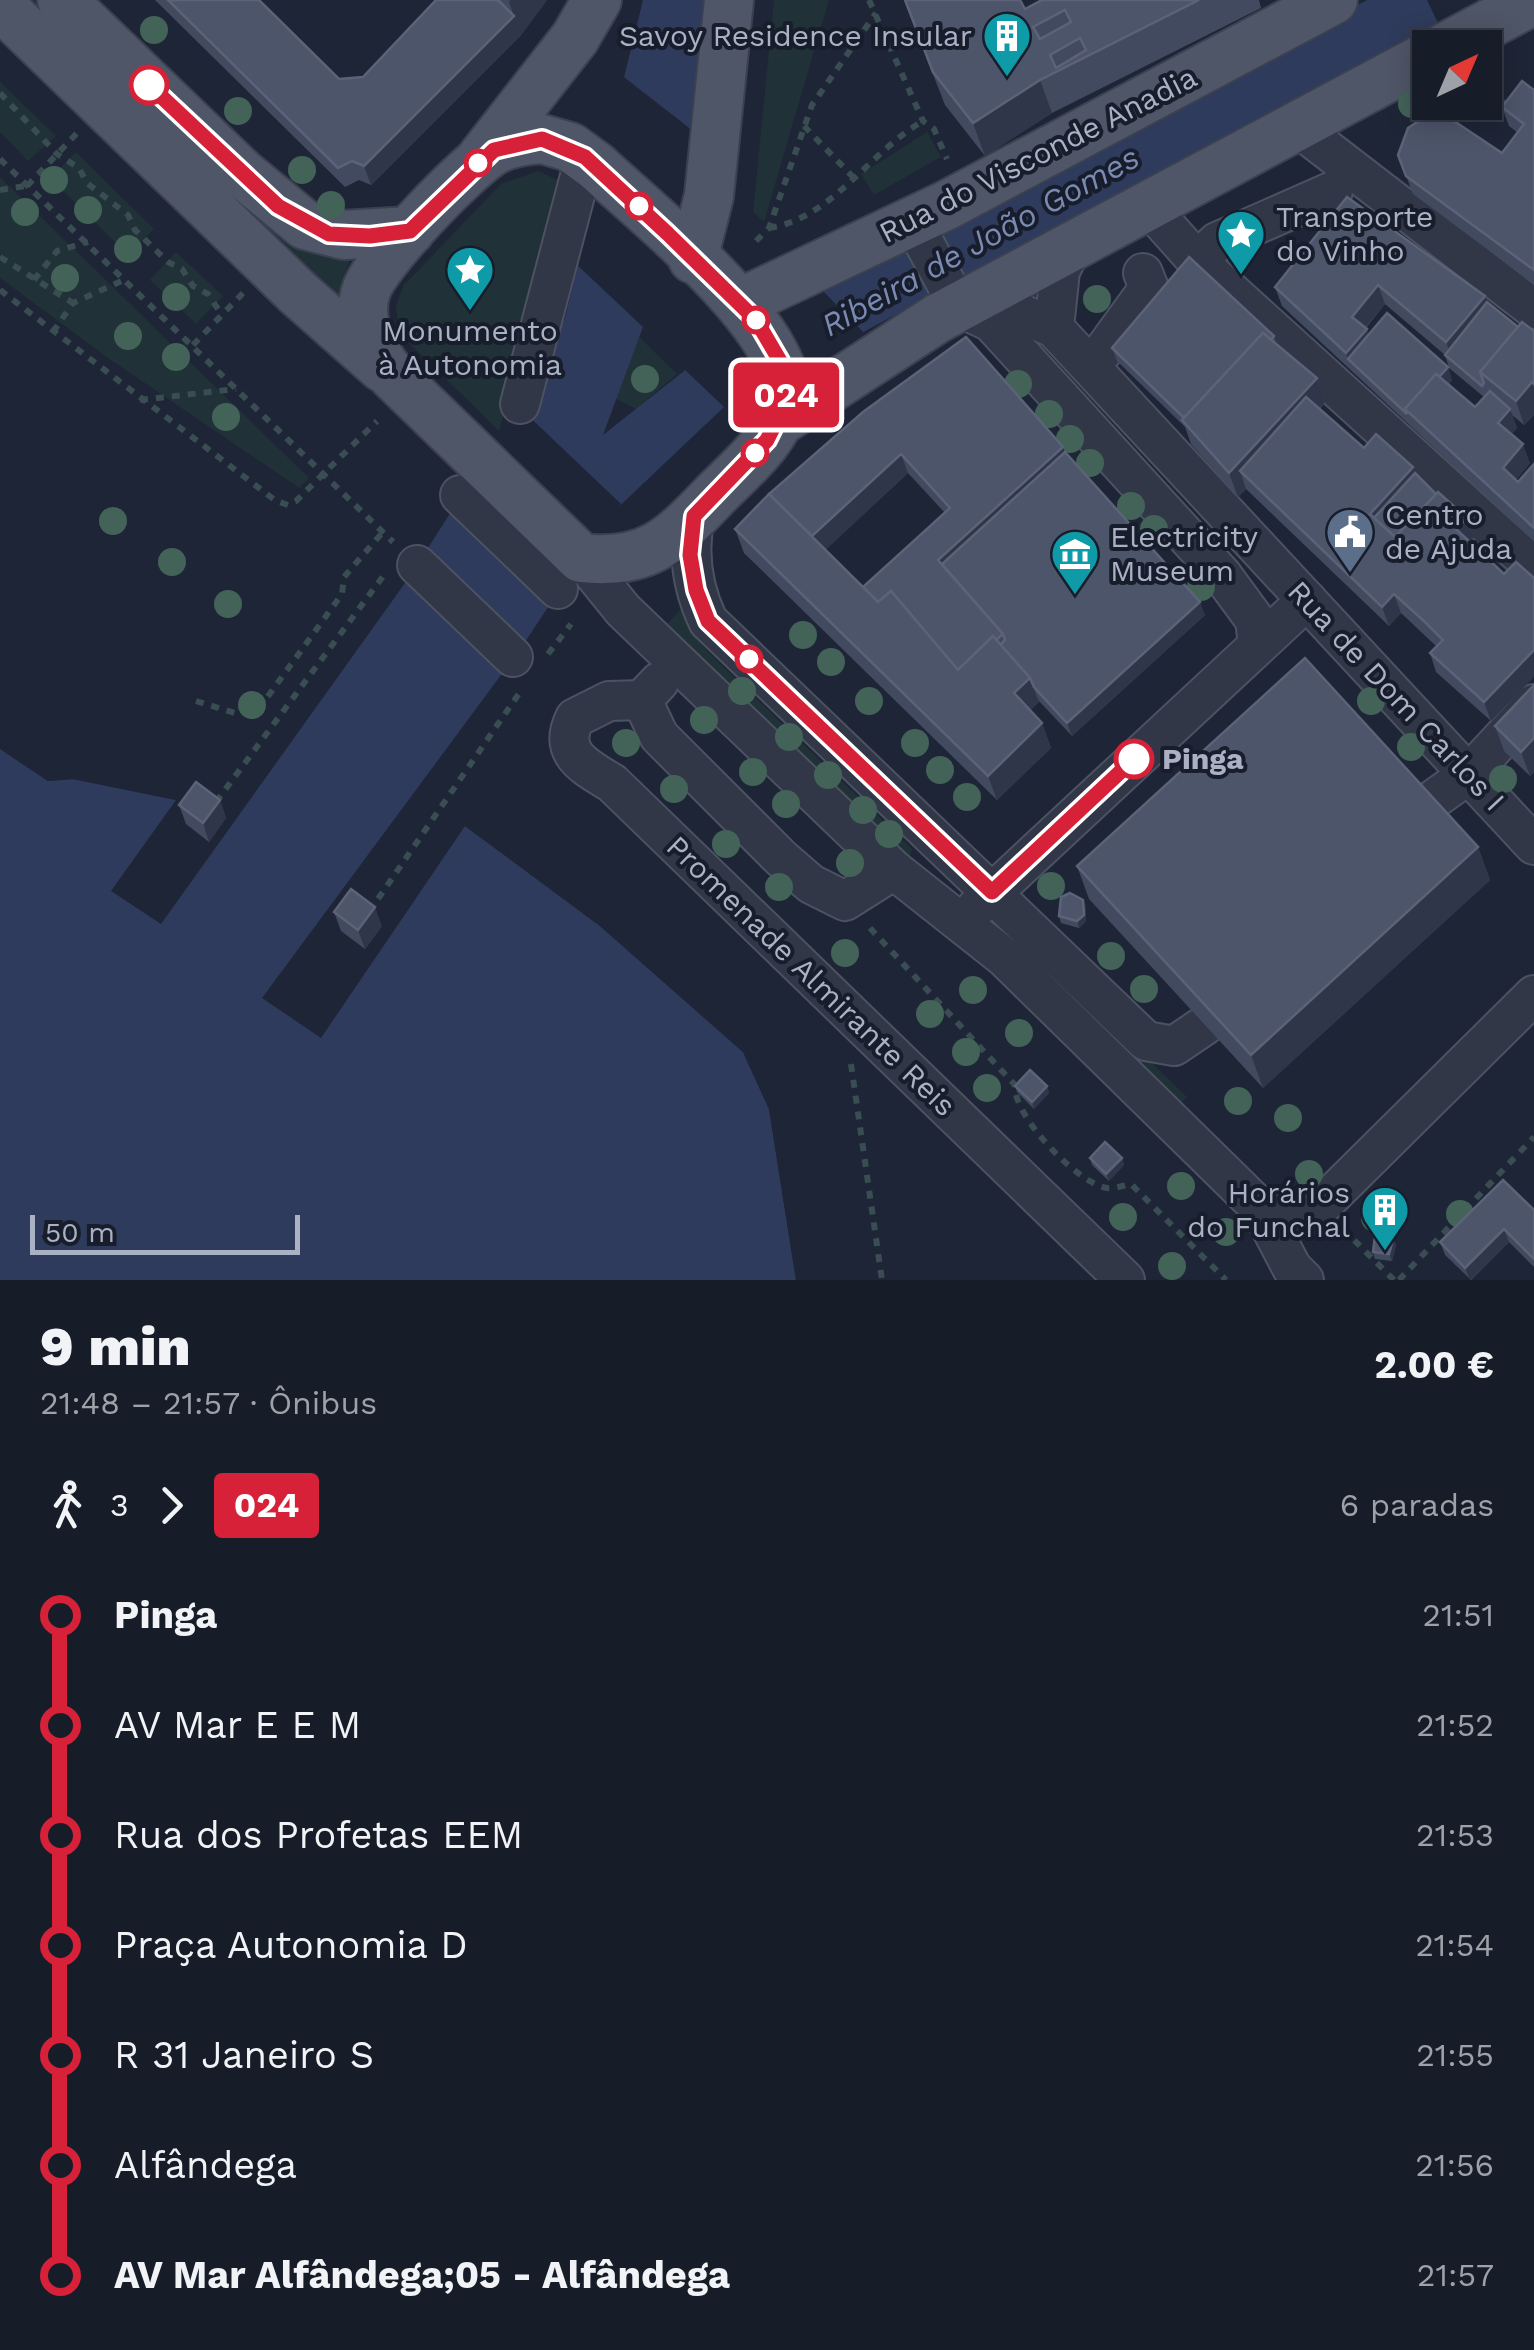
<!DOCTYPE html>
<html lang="pt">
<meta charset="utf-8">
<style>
:root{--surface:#161c28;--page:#1f2530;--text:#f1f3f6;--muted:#9ea1a8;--line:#353a45}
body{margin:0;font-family:"Work Sans",sans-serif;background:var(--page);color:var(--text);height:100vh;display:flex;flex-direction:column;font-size:38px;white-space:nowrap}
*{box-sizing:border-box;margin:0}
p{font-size:32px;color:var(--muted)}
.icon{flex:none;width:55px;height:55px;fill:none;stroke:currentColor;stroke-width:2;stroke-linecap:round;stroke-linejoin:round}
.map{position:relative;height:1280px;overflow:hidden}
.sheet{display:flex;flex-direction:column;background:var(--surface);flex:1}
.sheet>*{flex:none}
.badge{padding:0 20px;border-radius:8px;font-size:35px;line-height:65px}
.needle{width:65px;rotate:44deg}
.controls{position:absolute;left:1412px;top:30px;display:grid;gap:20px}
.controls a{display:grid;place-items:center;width:90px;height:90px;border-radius:0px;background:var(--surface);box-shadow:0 5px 25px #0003,0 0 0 2px var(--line);font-size:50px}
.scale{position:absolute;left:30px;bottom:25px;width:270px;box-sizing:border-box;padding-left:10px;border:5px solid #abb1c4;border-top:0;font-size:28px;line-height:35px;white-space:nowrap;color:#abb1c4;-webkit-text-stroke:8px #171d2b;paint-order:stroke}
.map>.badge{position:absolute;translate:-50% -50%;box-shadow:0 0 0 5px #fff}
.legs{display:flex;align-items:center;gap:15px;height:110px;padding:0 40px;font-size:32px}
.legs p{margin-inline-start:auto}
.overview{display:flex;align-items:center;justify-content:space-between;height:170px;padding:0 40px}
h1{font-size:55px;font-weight:800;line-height:75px}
ul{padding:0 40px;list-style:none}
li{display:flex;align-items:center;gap:35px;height:110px;font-size:38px}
li i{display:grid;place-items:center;width:15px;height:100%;margin:0 12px;background:currentColor}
li i::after{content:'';width:25px;height:25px;margin:-12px;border:8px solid;border-radius:50%;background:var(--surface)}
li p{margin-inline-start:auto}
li:first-child i{background:linear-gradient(#0000 50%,currentColor 0)}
li:last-child i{background:linear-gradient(currentColor 50%,#0000 0)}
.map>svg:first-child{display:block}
.green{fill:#203137}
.water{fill:#2f3b5c}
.pier{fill:#1e2536}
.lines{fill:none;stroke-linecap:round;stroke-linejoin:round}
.minor-casing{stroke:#4c5262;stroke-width:42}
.major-casing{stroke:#3b4150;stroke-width:52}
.path{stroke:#3a4d52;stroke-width:6;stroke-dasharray:8 8;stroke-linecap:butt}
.minor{stroke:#313747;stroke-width:38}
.major{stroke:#4f5667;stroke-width:48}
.tree{fill:#436359}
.wall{fill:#424a5f;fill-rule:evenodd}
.shaded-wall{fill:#2f364a}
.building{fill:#4d556a;stroke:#5c6378;stroke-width:2.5;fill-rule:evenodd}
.line-1-casing{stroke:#fff;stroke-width:22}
.line-1{stroke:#d62138;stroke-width:15}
.stop-1-dot{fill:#fff;stroke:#d62138;stroke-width:5}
.labels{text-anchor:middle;stroke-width:8;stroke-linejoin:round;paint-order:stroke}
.poi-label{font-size:30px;fill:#abb1c4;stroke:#171d2b;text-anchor:start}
.street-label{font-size:30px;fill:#abb1c4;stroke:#171d2b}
.stop-label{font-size:30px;font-weight:bold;fill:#abb1c4;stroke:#171d2b;text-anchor:start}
.water-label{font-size:32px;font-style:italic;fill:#7a8ab2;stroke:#171d2b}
</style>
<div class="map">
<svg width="1534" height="1280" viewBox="0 0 1534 1280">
<rect width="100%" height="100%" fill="#1e2536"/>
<g class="green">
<path d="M21 0H36L269 226 304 248 350 258 338 299Z"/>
<path d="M774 0H829L764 222 753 212Z"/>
<path d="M0 82 56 136 28 161 0 132Z"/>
<path d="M927 132 941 157 874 195 861 174Z"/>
<path d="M76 152 154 229 128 255 50 178Z"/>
<path d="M538 171 569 185 499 431 408 342 398 324 396 305 404 285 501 184Z"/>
<path d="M0 177 309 478 299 488 108 358 0 278Z"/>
<path d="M176 252 223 296 196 324 150 280Z"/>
<path d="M639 337 677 374 636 409 615 398Z"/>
<path d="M681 609 705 649 912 849 910 856 905 857 667 624Z"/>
<path d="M1007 922 1187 1097 1180 1104 1000 930Z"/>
</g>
<path class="water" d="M643 0H709L695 119 643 327 603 435 727 337 910 246 1367 0H1427L1438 23 724 407 607 518 521 648 262 998 321 1038 465 826 600 926 743 1052 769 1109 796 1280H0V749L48 781 73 779 176 800 111 891 161 924 410 576 536 379 565 318Z"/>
<g class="pier">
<path d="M620 74 697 134 643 327 575 263Z"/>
<path d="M819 287 866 335 749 399 724 407 683 368 727 337Z"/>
<path d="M519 407 621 504 553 596 481 461Z"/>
<path d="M0 744 49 776 73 774 179 796 176 800 73 779 48 781 6 753Z"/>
<path d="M468 822 604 922 747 1049 774 1107 801 1280H796L769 1109 743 1052 600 926 465 826Z"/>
</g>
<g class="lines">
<g class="minor-casing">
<g id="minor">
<path d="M1295 125 1534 309"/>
<path d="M1148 206 1197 261 1534 567"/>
<path d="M922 239 948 287"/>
<path d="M1197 261 1217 242 1333 191"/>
<path d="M979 295 1054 328 1534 845"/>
<path d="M965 310 991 322 1222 575 1255 620 1258 645"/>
<path d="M1054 328 1060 271 1073 245"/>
<path d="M1104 350 1149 288 1143 273"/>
<path d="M520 404 585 157"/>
<path d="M460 495 558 589"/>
<path d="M695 516C687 553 692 587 708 621L1146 1041 1174 1046 1205 1025"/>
<path d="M581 558 623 610 894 870 1004 957 1261 1209 1292 1268 1304 1280"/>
<path d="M417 565 513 657"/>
<path d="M659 682 642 700 659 736 781 858 811 884 845 901 894 870"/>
<path d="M642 700 609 701 575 718C557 754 586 767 612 783L1125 1280"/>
<path d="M1423 807 1469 774 1534 704"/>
<path d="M976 908 1307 600"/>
<path d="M1261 1209C1285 1221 1298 1223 1320 1207L1534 995"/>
</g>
</g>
<g class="major-casing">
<g id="major">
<path d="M62 0 242 173 305 225 344 235 410 231"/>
<path d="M0 5 298 293 383 368"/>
<path d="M1444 48 1534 0"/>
<path d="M542 139 570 147 596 166C644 211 800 335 785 403 777 441 738 471 712 498 670 542 646 565 581 558L393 376C374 354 356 322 366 291 374 263 470 162 497 149 511 142 526 140 542 139Z"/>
<path d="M482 157 575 38 597 0"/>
<path d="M693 259 709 196 729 0"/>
<path d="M740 303 947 205 1333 0"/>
<path d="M777 423 938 318 1430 55"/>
</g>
</g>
<g class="path">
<path d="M869 0 923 121 934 129 947 159"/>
<path d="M1485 89 1508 106"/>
<path d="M0 93 57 154 79 168 87 183 128 215 135 230 168 262 182 269 193 286 208 294 222 315"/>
<path d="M804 126 853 177"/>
<path d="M0 159 393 542"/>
<path d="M27 186 78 132"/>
<path d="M0 190 25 186"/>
<path d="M769 228C833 218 869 152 923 121"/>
<path d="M756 241 769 228 812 105 876 13"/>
<path d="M0 257 73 303"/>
<path d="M34 280 57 251 88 242"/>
<path d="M0 290 276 501 288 505 296 501 377 421"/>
<path d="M53 332 73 303 126 279"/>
<path d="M193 345 244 292"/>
<path d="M140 400 236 389"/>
<path d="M548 654 571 624"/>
<path d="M196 701 238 714 261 706 342 594 344 577 382 533"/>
<path d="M216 802 384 575"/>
<path d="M369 912 520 692"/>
<path d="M870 928 1015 1085C1012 1115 1078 1184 1107 1188 1114 1189 1125 1185 1131 1184L1226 1280"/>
<path d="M851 1064 882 1280"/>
<path d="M1343 1229 1394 1280"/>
<path d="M1399 1280 1534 1137"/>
</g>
<use href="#minor" class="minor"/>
<use href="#major" class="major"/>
</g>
<g class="tree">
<circle cx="154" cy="30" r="14"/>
<circle cx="1412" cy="104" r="14"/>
<circle cx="238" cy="111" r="14"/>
<circle cx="302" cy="170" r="14"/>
<circle cx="54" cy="180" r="14"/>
<circle cx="331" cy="205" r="14"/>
<circle cx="88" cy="210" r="14"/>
<circle cx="25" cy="212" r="14"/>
<circle cx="128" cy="249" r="14"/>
<circle cx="65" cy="278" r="14"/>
<circle cx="176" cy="297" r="14"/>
<circle cx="1097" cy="299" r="14"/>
<circle cx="128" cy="336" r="14"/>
<circle cx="176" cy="357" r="14"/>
<circle cx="645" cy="379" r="14"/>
<circle cx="1018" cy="384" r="14"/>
<circle cx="1049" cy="414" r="14"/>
<circle cx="226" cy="417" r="14"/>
<circle cx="1070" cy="439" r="14"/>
<circle cx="1090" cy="463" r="14"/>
<circle cx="1131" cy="506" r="14"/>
<circle cx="113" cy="521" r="14"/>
<circle cx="1154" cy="529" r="14"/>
<circle cx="172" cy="562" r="14"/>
<circle cx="1201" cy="587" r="14"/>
<circle cx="228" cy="604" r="14"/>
<circle cx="803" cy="635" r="14"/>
<circle cx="831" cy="662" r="14"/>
<circle cx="742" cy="691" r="14"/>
<circle cx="869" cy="701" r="14"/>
<circle cx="1371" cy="701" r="14"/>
<circle cx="252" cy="705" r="14"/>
<circle cx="704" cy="720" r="14"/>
<circle cx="789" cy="737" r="14"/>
<circle cx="626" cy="743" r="14"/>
<circle cx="915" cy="743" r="14"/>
<circle cx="1411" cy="747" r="14"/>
<circle cx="940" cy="770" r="14"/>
<circle cx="753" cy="772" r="14"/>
<circle cx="828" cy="775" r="14"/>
<circle cx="1503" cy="779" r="14"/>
<circle cx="674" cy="789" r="14"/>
<circle cx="967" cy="797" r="14"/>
<circle cx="786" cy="804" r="14"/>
<circle cx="863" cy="810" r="14"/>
<circle cx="889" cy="834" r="14"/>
<circle cx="726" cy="844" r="14"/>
<circle cx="850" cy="863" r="14"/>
<circle cx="1051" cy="886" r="14"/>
<circle cx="779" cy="887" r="14"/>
<circle cx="845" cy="953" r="14"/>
<circle cx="1111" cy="956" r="14"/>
<circle cx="1144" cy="989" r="14"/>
<circle cx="973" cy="990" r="14"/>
<circle cx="930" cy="1014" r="14"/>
<circle cx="1019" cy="1033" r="14"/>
<circle cx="966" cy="1052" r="14"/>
<circle cx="987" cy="1088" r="14"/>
<circle cx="1238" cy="1101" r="14"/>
<circle cx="1288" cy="1118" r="14"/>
<circle cx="1309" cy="1174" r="14"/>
<circle cx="1181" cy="1186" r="14"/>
<circle cx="1460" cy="1214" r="14"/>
<circle cx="1123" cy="1217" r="14"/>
<circle cx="1375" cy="1218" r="14"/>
<circle cx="1226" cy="1232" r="14"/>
<circle cx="1172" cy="1266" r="14"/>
</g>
<g class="wall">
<path d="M155 0H259L339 79 363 77 436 0H547L521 35 371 185 359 180 345 187Z"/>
<path d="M904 0 1025 9 1042 0H1259L1261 8 1052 113 985 156 945 105Z"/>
<path d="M1534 90V284L1413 194 1398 155 1502 153 1517 132 1509 126 1502 107Z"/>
<path d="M1347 197 1485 296 1487 302 1518 327 1534 331V415L1524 425 1512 415 1517 428 1511 434 1530 463 1516 480 1518 482 1534 464V541L1282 306 1275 287ZM1385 304 1445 355 1449 368 1484 397 1475 407 1449 384 1452 380 1448 367 1369 335 1366 328Z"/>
<path d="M1274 336 1277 345 1317 378 1325 402 1320 409 1364 448 1415 473 1436 494 1467 518 1474 537 1469 542 1491 721 1436 672 1430 653 1436 646 1401 613 1389 626 1246 489 1238 497 1191 444 1185 427 1117 361 1112 348Z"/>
<path d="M863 412 1065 452 1205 615 1072 736 1038 700 1039 702 1030 710 1042 723 1051 748 997 800 744 553 735 529ZM908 473 945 513 863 587 825 550Z"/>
<path d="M1534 685V772L1530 776 1504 751 1495 726Z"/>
<path d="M220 800 226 818 209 842 186 824 179 805Z"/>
<path d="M1478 847 1490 880 1263 1088 1089 899 1077 866Z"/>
<path d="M1086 906V921L1079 928 1061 923 1059 916Z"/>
<path d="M334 912 382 926 365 949 341 931Z"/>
<path d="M1015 1086H1047L1049 1093 1034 1109 1017 1092Z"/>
<path d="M1090 1158H1122L1124 1165 1109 1181 1092 1165Z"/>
<path d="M1534 1210V1267L1509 1242 1471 1280 1445 1255 1440 1242Z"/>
<path d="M1393 1239 1396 1245 1392 1261 1375 1259 1373 1252Z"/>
</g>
<g class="shaded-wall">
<path d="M510 0H547L521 35 371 185 364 166 514 16 509 2Z"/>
<path d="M1040 80 1052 113 985 156 973 123Z"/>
<path d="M1378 285 1385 304 1358 336 1352 317Z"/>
<path d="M1485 296 1492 315 1453 361 1446 342Z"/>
<path d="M1367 329 1374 348 1348 360 1346 353Z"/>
<path d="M1448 367 1452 380 1418 420 1409 412Z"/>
<path d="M1317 378 1325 402 1252 482 1240 471 1246 489 1238 497 1229 473Z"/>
<path d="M1532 382 1534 387V415L1524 425 1516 401Z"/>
<path d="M1510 409 1517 428 1505 442 1498 423Z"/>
<path d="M1523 444 1530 463 1510 487 1503 468Z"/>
<path d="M1063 447 1070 465 949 576 938 560Z"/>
<path d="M901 454 908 473 818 557 811 538Z"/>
<path d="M1413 467 1420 486 1381 529 1370 514Z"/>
<path d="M1467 518 1474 537 1463 548 1456 529Z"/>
<path d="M1394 594 1401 613 1389 626 1382 607Z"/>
<path d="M1200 602 1205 615 1072 736 1067 723Z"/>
<path d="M1534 650V677L1491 721 1484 702Z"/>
<path d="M1030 678 1039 702 1023 718 1014 693Z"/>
<path d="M1042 723 1051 748 997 800 988 776Z"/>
<path d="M1534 738V772L1530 776 1521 752Z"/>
<path d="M220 800 226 818 209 842 203 823Z"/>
<path d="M1478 847 1490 880 1263 1088 1251 1055Z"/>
<path d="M1083 900 1086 906V921L1079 928 1077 921Z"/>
<path d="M375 907 382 926 365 949 358 930Z"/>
<path d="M1047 1086 1049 1093 1034 1109 1032 1102Z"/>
<path d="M1122 1158 1124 1165 1109 1181 1106 1174Z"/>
<path d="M1504 1229 1509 1242 1470 1280 1465 1268Z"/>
<path d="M1393 1239 1396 1245 1392 1261 1389 1254Z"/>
</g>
<g class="building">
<path d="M168 0H259L339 79 363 77 436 0H498L514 16 364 166 352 161 338 168Z"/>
<path d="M905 0H1020L1025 9 1042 0H1199L1040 80 973 123 933 72ZM1065 10 1071 22 1040 39 1033 27ZM1080 38 1086 50 1056 68 1050 55Z"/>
<path d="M1522 81 1534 90V270L1406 176 1398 155 1408 128 1426 116 1448 117 1502 153 1524 124 1502 107Z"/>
<path d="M1347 197 1485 296 1446 342 1378 285 1352 317 1367 329 1346 353 1275 287Z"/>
<path d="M1189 257 1274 336 1271 340 1263 333 1184 418 1112 348Z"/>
<path d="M1487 302 1518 327 1480 372 1484 383 1482 386 1445 355Z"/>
<path d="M1387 313 1448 367 1440 376 1436 374 1405 409 1407 414 1348 359Z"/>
<path d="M1522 322 1534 331V384L1532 382 1516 401 1480 372Z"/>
<path d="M1263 333 1317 378 1229 473 1182 420Z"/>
<path d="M966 337 1063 447 938 560 1003 634 996 640 993 636 958 670 891 591 878 602 863 587 950 508 901 454 812 536 769 494 863 412Z"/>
<path d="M1436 374 1475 407 1490 391 1510 409 1498 423 1523 444 1503 468 1518 482 1534 464V528L1405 409Z"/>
<path d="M1306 397 1364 448 1376 434 1413 467 1370 514 1395 537 1438 492 1467 518 1456 529 1504 574 1516 562 1534 578V650L1484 702 1430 653 1443 640 1425 622 1394 594 1382 607 1240 471Z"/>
<path d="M1065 452 1200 602 1067 723 1034 687 1030 678 1000 645 1005 640 1003 634 942 564Z"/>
<path d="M1415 473 1436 494 1395 537 1374 518Z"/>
<path d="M769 494 878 602 891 591 958 670 993 636 1030 678 1014 693 1042 723 988 776 735 529Z"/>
<path d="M1305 658 1478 847 1251 1055 1077 866Z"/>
<path d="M1534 685V738L1521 752 1495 726Z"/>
<path d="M196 782 220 800 203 823 179 805Z"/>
<path d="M351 889 375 907 358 930 334 912Z"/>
<path d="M1070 893 1083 900 1084 915 1077 921 1059 916 1061 897Z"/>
<path d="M1030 1070 1047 1086 1032 1102 1015 1086Z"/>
<path d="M1105 1142 1122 1158 1106 1174 1090 1158Z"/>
<path d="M1503 1180 1534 1210V1259L1504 1229 1465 1268 1440 1242Z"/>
<path d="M1375 1236 1393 1239 1389 1254 1373 1252Z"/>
</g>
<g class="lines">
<g class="line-1-casing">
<path id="line-1" d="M149 85 278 206 329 234 370 236 410 231 494 150 542 139 585 157 668 234 756 320 780 361 786 380 785 404 767 440 694 516 690 555 696 590 708 621 992 892 1134 759"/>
</g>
<use href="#line-1" class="line-1"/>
</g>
<defs>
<g id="building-pin" transform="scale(2.5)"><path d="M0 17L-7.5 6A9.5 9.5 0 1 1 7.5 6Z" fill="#0f9aa8" stroke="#171d2b"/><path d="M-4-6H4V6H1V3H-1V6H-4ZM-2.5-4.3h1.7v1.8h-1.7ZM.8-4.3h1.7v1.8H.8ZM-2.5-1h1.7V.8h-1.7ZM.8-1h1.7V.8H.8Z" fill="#fff"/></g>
<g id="sight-pin" transform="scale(2.5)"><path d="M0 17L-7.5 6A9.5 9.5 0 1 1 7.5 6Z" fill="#0f9aa8" stroke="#171d2b"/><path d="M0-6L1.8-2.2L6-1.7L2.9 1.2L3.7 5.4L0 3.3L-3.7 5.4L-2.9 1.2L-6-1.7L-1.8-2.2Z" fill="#fff"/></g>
<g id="civic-pin" transform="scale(2.5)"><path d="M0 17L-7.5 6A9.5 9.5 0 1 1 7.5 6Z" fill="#5c6f8a" stroke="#171d2b"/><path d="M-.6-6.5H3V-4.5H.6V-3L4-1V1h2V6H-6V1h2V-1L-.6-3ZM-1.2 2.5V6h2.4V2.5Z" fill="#fff"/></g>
<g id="museum-pin" transform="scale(2.5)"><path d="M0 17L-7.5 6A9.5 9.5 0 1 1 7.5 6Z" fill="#0f9aa8" stroke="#171d2b"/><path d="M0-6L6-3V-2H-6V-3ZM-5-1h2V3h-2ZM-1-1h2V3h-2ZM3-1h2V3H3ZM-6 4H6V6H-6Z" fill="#fff"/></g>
</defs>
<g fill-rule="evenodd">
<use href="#building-pin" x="1007" y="36"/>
<use href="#sight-pin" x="1241" y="234"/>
<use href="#sight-pin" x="470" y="270"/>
<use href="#civic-pin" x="1350" y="532"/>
<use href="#museum-pin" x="1075" y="554"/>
<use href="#building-pin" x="1385" y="1210"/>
</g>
<g class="stop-1-dot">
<circle cx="149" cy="85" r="18"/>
<circle cx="478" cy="163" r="12"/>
<circle cx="639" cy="206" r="12"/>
<circle cx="756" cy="320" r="12"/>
<circle cx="755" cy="453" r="12"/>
<circle cx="749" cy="659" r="12"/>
<circle cx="1134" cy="759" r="18"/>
</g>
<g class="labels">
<g class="poi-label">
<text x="972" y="46" text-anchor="end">Savoy Residence Insular</text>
<text x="1276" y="227">Transporte<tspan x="1276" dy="34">do Vinho</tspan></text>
<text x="470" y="341" text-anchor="middle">Monumento<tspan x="470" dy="34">à Autonomia</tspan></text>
<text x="1385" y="525">Centro<tspan x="1385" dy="34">de Ajuda</tspan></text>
<text x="1110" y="547">Electricity<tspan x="1110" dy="34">Museum</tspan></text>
<text x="1350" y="1203" text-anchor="end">Horários<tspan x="1350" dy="34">do Funchal</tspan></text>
</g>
<g class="street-label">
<text transform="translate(1038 155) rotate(-27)" y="10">Rua do Visconde Anadia</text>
<text transform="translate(1396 696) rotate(47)" y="10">Rua de Dom Carlos I</text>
<text transform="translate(811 976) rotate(44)" y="10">Promenade Almirante Reis</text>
</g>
<g class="stop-label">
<text x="1162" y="769">Pinga</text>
</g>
<g class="water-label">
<text transform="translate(980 241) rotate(-29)" y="11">Ribeira de João Gomes</text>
</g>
</g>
</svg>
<div class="controls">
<a><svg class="needle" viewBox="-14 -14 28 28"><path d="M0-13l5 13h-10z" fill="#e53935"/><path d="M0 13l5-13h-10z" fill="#9ea1a8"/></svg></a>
</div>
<div class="scale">50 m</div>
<b class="badge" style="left:786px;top:395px;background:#d62138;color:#fff">024</b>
</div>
<section class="sheet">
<div class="overview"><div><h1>9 min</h1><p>21:48 – 21:57 · Ônibus</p></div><b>2.00 €</b></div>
<div class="legs"><svg class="icon" aria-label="walk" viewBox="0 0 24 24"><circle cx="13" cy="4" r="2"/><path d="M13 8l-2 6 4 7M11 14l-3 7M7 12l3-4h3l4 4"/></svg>3<svg class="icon" aria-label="forward" viewBox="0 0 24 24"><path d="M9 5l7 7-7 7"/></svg><b class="badge" style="background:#d62138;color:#fff">024</b><p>6 paradas</p></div>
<ul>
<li><i style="color:#d62138"></i><b>Pinga</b><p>21:51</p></li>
<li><i style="color:#d62138"></i><span>AV Mar E E M</span><p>21:52</p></li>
<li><i style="color:#d62138"></i><span>Rua dos Profetas EEM</span><p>21:53</p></li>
<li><i style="color:#d62138"></i><span>Praça Autonomia D</span><p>21:54</p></li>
<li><i style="color:#d62138"></i><span>R 31 Janeiro S</span><p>21:55</p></li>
<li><i style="color:#d62138"></i><span>Alfândega</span><p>21:56</p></li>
<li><i style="color:#d62138"></i><b>AV Mar Alfândega;05 - Alfândega</b><p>21:57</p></li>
</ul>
</section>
